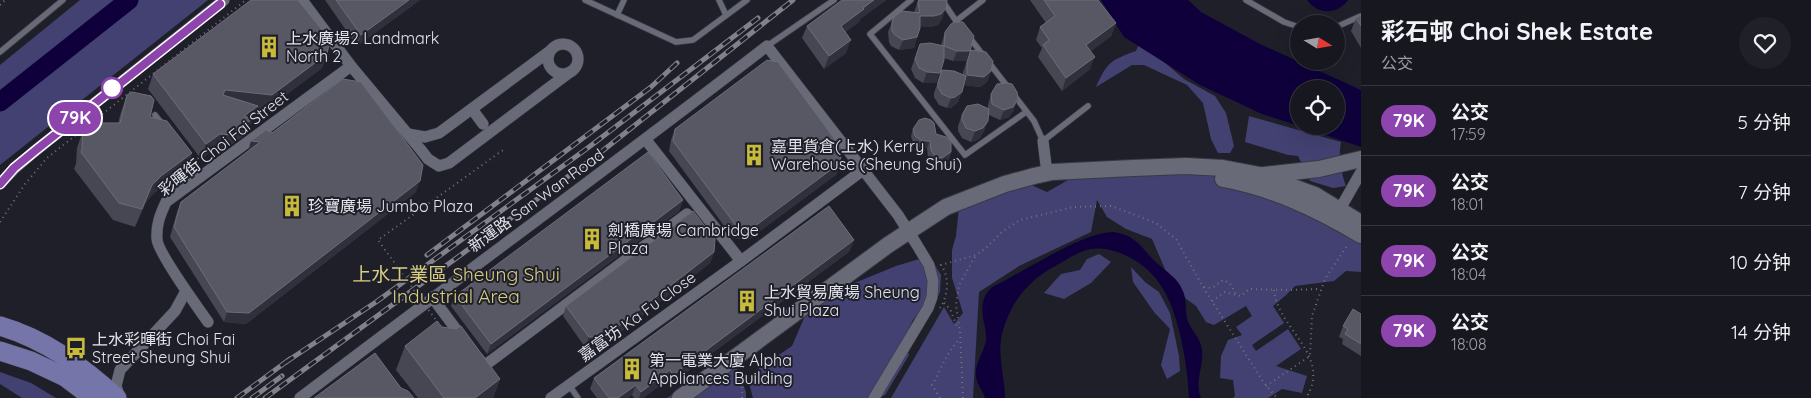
<!DOCTYPE html>
<html lang="zh">
<meta charset="utf-8">
<style>
:root{--surface:#171720;--page:#202029;--text:#f1f3f6;--muted:#9e9fa5;--line:#36363e}
body{margin:0;font-family:Quicksand,"Noto Sans SC",sans-serif;background:var(--page);color:var(--text);height:100vh;display:flex;flex-direction:column;font-size:19px;white-space:nowrap}
*{box-sizing:border-box;margin:0}
p{font-size:16px;color:var(--muted)}
.icon{flex:none;width:28px;height:28px;fill:none;stroke:currentColor;stroke-width:2;stroke-linecap:round;stroke-linejoin:round}
.map{position:relative;flex:1;overflow:hidden}
.side{display:flex;flex-direction:column;background:var(--surface);width:450px}
.side>*{flex:none}
.badge{padding:0 10px;border-radius:16px;font-size:18px;line-height:32px}
.needle{width:32px;rotate:101deg}
.fabs{position:absolute;left:1290px;top:15px;display:grid;gap:10px}
.fabs a{display:grid;place-items:center;width:55px;height:55px;border-radius:50%;background:var(--surface);box-shadow:0 5px 20px #0002,0 0 0 1px var(--line);font-size:25px}
.map>.badge{position:absolute;translate:-50% -50%;box-shadow:0 0 0 2px #fff}
.round{display:grid;place-items:center;flex:none;width:52px;height:52px;border-radius:26px;background:var(--page)}
.overview{display:flex;align-items:center;justify-content:space-between;height:85px;padding:0 20px}
h1{font-size:24px;font-weight:700;line-height:38px}
ul{padding:0;list-style:none}
li{display:flex;align-items:center;gap:15px;height:70px;padding:0 20px;border-top:1px solid var(--line)}
li div{flex:1}
li b{display:block;font-size:19px}
li em{font-style:normal}
li .badge{min-width:55px;font-weight:700;text-align:center}
main{display:flex;flex:1;min-height:0}
.map>svg:first-child{display:block}
.green{fill:#424172}
.water{fill:#0f003b}
.lines{fill:none;stroke-linecap:round;stroke-linejoin:round}
.river{stroke:#0f003b;stroke-width:19}
.lane-casing{stroke:#393943;stroke-width:7}
.street-casing{stroke:#393943;stroke-width:12}
.secondary-casing{stroke:#393943;stroke-width:18}
.primary-casing{stroke:#393943;stroke-width:20}
.path{stroke:#72727c;stroke-width:2;stroke-dasharray:1 4;stroke-linecap:butt}
.lane{stroke:#696a78;stroke-width:5.5}
.street{stroke:#696a78;stroke-width:11}
.secondary{stroke:#696a78;stroke-width:16}
.primary{stroke:#7575a9;stroke-width:19}
.rail-casing{stroke:#81818a;stroke-width:5}
.rail{stroke:#1f1f2a;stroke-width:3;stroke-dasharray:9;stroke-linecap:butt}
.path-bridge{stroke:#72727c;stroke-width:2;stroke-dasharray:1 4;stroke-linecap:butt}
.wall{fill:#474753}
.shaded-wall{fill:#30303c}
.building{fill:#585864;stroke:#6d6d79}
.line-casing{stroke:#fff;stroke-width:11}
.line{stroke:#8e44ad;stroke-width:8}
.stop-dot{fill:#fff;stroke:#8e44ad;stroke-width:2.5}
.labels{text-anchor:middle;stroke-width:4;stroke-linejoin:round;paint-order:stroke}
.poi-label{font-size:16px;fill:#e3e3eb;stroke:#1f1f2a;text-anchor:start}
.street-label{font-size:16px;fill:#e3e3eb;stroke:#1f1f2a}
.quarter-label{font-size:19px;fill:#d7ce80;stroke:#1f1f2a}
</style>
<main>
<div class="map">
<svg width="1361" height="398" viewBox="0 0 1361 398">
<rect width="100%" height="100%" fill="#1f1f2a"/>
<g class="green">
<path d="M80 0H208L0 165V65Z"/>
<path d="M1139 44 1157 56 1184 79 1215 96 1226 113 1234 146 1230 153H1218L1211 139 1203 103 1187 85 1144 65H1132L1096 87C1107 62 1111 60 1136 51Z"/>
<path d="M1249 116 1341 142C1338 156 1341 172 1346 186L1333 188 1310 181 1298 156 1288 155 1245 142Z"/>
<path d="M1237 168 1361 229V272L1346 271 1334 281 1295 286 1285 296 1273 306 1284 323 1252 345 1256 351 1288 329 1301 349 1276 366 1307 376 1302 393 1282 389 1268 398H1233L1235 396 1233 380 1220 378 1221 356 1228 340 1242 335 1236 327 1252 316 1246 306 1214 325 1206 322 1196 306 1174 290 1152 239 1126 229 1107 217 1097 200 1091 232 1019 266 979 292 973 398H891L944 307 954 324 963 313 952 278V250L956 236 959 207 1029 184 1047 192 1077 175Z"/>
<path d="M1099 254 1111 262 1091 283 1064 299 1044 293 1061 274 1080 270 1087 259Z"/>
<path d="M929 256 941 275 940 292 928 318 922 309 913 320 904 339 909 355 885 395 879 398H753L749 383 758 369 792 346 808 309 830 293 896 266Z"/>
<path d="M1131 267 1145 282 1159 292 1170 313 1179 356 1180 371 1167 379 1161 365 1170 329 1154 312 1133 282Z"/>
<path d="M731 355 746 392V398H667Z"/>
<path d="M0 372 31 383 56 398H22L0 384Z"/>
</g>
<g class="water">
<path d="M1101 0H1188L1201 12 1258 43 1361 90V147L1299 126H1336V89H1299V126L1262 114 1200 85 1124 37Z"/>
<path d="M1307 0H1348C1337 15 1318 15 1307 0Z"/>
<path d="M1113 232C1138 235 1142 250 1158 264 1167 272 1177 278 1182 289 1188 300 1184 311 1188 322 1193 332 1200 338 1202 349 1204 367 1194 382 1201 398H1189C1188 376 1185 356 1180 334 1172 301 1160 272 1127 256 1116 251 1104 247 1091 249 1079 251 1068 259 1057 265 1028 280 1010 303 1002 334 997 355 1005 377 1005 398H985C983 390 977 385 976 377 974 364 984 353 986 340 987 327 980 315 983 302 985 295 988 290 994 286 1026 271 1080 233 1113 232Z"/>
</g>
<g class="lines">
<path class="river" d="M0 102 129 0"/>
<g class="lane-casing">
<g id="lane">
<path d="M585 0 676 42 693 40 747 0"/>
<path d="M719 0 726 15"/>
<path d="M911 0 870 34 965 155 1026 112"/>
<path d="M942 0 956 21"/>
<path d="M1246 0 1284 22 1299 27"/>
<path d="M617 15 624 0"/>
<path d="M1336 27 1361 16"/>
<path d="M962 28 956 21 983 0"/>
<path d="M969 37 1034 121 1043 141 1088 106"/>
<path d="M767 46 834 0"/>
<path d="M0 52 63 0"/>
<path d="M155 115 163 125"/>
<path d="M185 154 202 176"/>
<path d="M569 385 578 398"/>
</g>
</g>
<g class="street-casing">
<g id="street">
<path d="M302 0 351 66 421 150 428 159 439 166 449 163 570 72"/>
<circle cx="563" cy="59" r="15"/>
<path d="M472 109 483 124"/>
<path d="M408 134 425 137 439 133 550 51"/>
<path d="M646 140 741 261"/>
<path d="M1043 141 1047 173"/>
<path d="M0 184 15 168 36 150 224 0"/>
<path d="M1336 216 1361 172"/>
<path d="M432 297 464 340"/>
<path d="M208 322C198 308 157 251 157 239 156 225 160 215 166 202L351 66"/>
<path d="M479 359 484 366 687 214"/>
<path d="M120 398 116 386 120 370 175 311 186 291"/>
<path d="M300 398C455 280 613 165 767 46L898 215 917 245 929 265 933 281 932 297 928 308 874 398"/>
<path d="M551 398 741 261 863 170"/>
</g>
</g>
<g class="secondary-casing">
<g id="secondary">
<path d="M1264 175 1319 169 1361 159"/>
<path d="M1223 179C1273 188 1317 209 1361 235"/>
<path d="M680 398 888 245 946 207 1005 184 1034 176 1052 172 1133 168 1186 166 1223 168 1260 175 1315 195 1361 223"/>
</g>
</g>
<g class="primary-casing">
<g id="primary">
<path d="M0 326C45 339 83 367 117 398"/>
<path d="M0 351 31 361 65 377 93 398"/>
</g>
</g>
<g class="path">
<path d="M0 5 5 0"/>
<path d="M0 222 25 184 47 158 246 0"/>
<path d="M1204 287 1212 288 1223 280 1230 283 1236 294"/>
<path d="M1274 290C1277 328 1333 356 1306 398"/>
<path d="M1212 301 1225 292 1241 296 1249 289 1287 290 1321 289"/>
<path d="M944 303 950 309 958 329"/>
<path d="M940 308C948 296 950 277 941 265L976 255 986 248 1003 231 1020 220 1073 207 1111 206 1138 216 1157 224 1176 239 1203 287 1264 383 1277 398"/>
<path d="M1266 386 1310 356 1312 316 1325 279 1348 244"/>
<path d="M742 398 743 369"/>
<path d="M940 398 932 385C941 370 947 351 960 339"/>
<path d="M963 398 960 332 956 305 959 285 976 255"/>
</g>
<use href="#lane" class="lane"/>
<use href="#street" class="street"/>
<use href="#secondary" class="secondary"/>
<use href="#primary" class="primary"/>
<g class="rail-casing">
<g id="rail">
<path d="M427 255 651 87 677 63"/>
<path d="M286 362 376 302 589 147 758 18"/>
<path d="M237 398 290 359"/>
<path d="M252 398 282 376"/>
<path d="M265 398 596 156 793 0"/>
</g>
</g>
<use href="#rail" class="rail"/>
<g class="path-bridge">
<path d="M186 168 200 157"/>
<path d="M438 323 378 240 503 150"/>
</g>
</g>
<g class="wall">
<path d="M325 0H420L357 46Z"/>
<path d="M842 0H886L860 19 859 22 845 32 846 53 824 69 802 38 807 26Z"/>
<path d="M918 0H947L942 19 938 25 930 27 920 26 914 48 899 50 891 46 889 42 888 32 892 22 914 13Z"/>
<path d="M1030 0H1098L1116 23 1111 36 1091 51 1090 69 1062 91 1038 57 1042 48 1036 40 1040 27 1046 23Z"/>
<path d="M1361 15V48L1351 31 1356 18Z"/>
<path d="M945 32 970 51 966 61H953L944 58 936 83H923L915 78 911 69 920 44 941 45Z"/>
<path d="M971 50 991 71 987 82 980 87 964 85 958 102 951 108H947L939 105 934 97V93L942 70 963 75V72Z"/>
<path d="M327 54 322 68 266 110 257 109 246 134 225 149 215 148 201 159 148 89 153 74Z"/>
<path d="M991 94 1014 110 1009 117 1000 120 989 115 984 131 979 139 971 142 962 138 958 131V126L962 115 988 108V105Z"/>
<path d="M127 95 150 117 192 153 186 170 154 193 146 202 135 227 113 220 74 169 76 164 77 148 83 130 118 123 121 112Z"/>
<path d="M675 129 837 174 748 240 733 238 669 151 671 140Z"/>
<path d="M913 129 936 134 951 152 949 159 940 165 932 163 928 157 927 148H919L913 143 911 136Z"/>
<path d="M416 192 246 324 224 322 170 237 177 212 181 202Z"/>
<path d="M683 200 679 211 487 354 451 306 455 296Z"/>
<path d="M850 251 669 385 666 381 643 398H634L632 395 628 398H597L590 389 594 378Z"/>
<path d="M714 252 710 263 600 348 585 347 563 316 566 306Z"/>
<path d="M1361 314V356L1342 344 1343 339 1339 337 1343 326Z"/>
<path d="M442 327 500 379 493 398H418L396 370 405 346Z"/>
</g>
<g class="shaded-wall">
<path d="M409 0H420L357 46 361 35Z"/>
<path d="M874 0H886L860 19 859 22 836 39 841 26Z"/>
<path d="M946 8 942 19 938 25 930 27 917 26 920 16Z"/>
<path d="M1116 23 1111 36 1082 58 1086 45Z"/>
<path d="M917 37 914 48 899 50 903 40Z"/>
<path d="M851 40 846 53 824 69 829 56Z"/>
<path d="M957 51H970L966 61H953Z"/>
<path d="M327 54 322 68 266 110 257 109 246 134 225 149 215 148 201 159 206 144 220 134 219 104 225 90Z"/>
<path d="M1095 57 1090 69 1062 91 1066 78Z"/>
<path d="M991 71 987 82 980 87 963 85 967 75Z"/>
<path d="M927 72 940 73 936 83H923Z"/>
<path d="M962 92 958 102 951 108H947L951 98Z"/>
<path d="M1018 99 1014 110 1009 117 1000 120 1004 110Z"/>
<path d="M988 121 984 131 979 139 971 142 975 131Z"/>
<path d="M251 141 260 142 248 151Z"/>
<path d="M922 141H930L927 148H919Z"/>
<path d="M951 152 949 159 940 165 942 158Z"/>
<path d="M192 153 186 170 154 193 146 202 135 227 152 185 161 176Z"/>
<path d="M840 163 837 174 748 240 733 238 737 227Z"/>
<path d="M420 181 416 192 246 324 224 322 227 312Z"/>
<path d="M683 200 679 211 487 354 491 344Z"/>
<path d="M854 240 850 251 669 385 673 375Z"/>
<path d="M714 252 710 263 600 348 585 347 589 337Z"/>
<path d="M670 370 666 381 643 398H639L641 392Z"/>
<path d="M500 379 493 398H475Z"/>
<path d="M636 385 632 395 628 398H618Z"/>
</g>
<g class="building">
<path d="M251 0H298L330 40 327 54 272 95 225 90 223 95 258 106 244 116 252 119 230 135 220 134 206 144 153 74Z"/>
<path d="M336 0H409L361 35Z"/>
<path d="M842 0H874L863 8 864 9 841 26 851 40 829 56 807 26Z"/>
<path d="M919 0H947L946 8 941 14 934 16H920V28L917 37 903 40 895 35 892 31V22L894 17 902 11 920 13 918 3Z"/>
<path d="M1044 0H1098L1116 23 1086 45 1095 57 1066 78 1043 45 1049 40 1040 27 1055 16Z"/>
<path d="M1361 15V26L1356 18Z"/>
<path d="M955 22H963L974 36 970 51H957L944 46 945 32 951 24Z"/>
<path d="M930 43 944 46V60L940 73 927 72 919 68 915 59 920 44Z"/>
<path d="M971 50 986 52 993 61 991 71 984 77 967 75V62Z"/>
<path d="M767 60 778 62 842 149 840 163 751 229 737 227 673 141 675 129Z"/>
<path d="M942 70 954 71 966 76 962 92 955 97 951 98 942 94 938 87V82Z"/>
<path d="M343 79 361 82 423 165 420 181 249 313 227 312 174 227 181 202 260 142 251 141 266 130 272 133Z"/>
<path d="M1007 83 1012 84 1017 92 1018 99 1013 107 1004 110 992 104 991 94 997 84Z"/>
<path d="M132 92 151 96 154 100 150 117 167 121 192 153 161 176 152 185 142 209 119 203 81 152 82 150 83 130 92 123H120L127 95Z"/>
<path d="M978 104 989 109 988 121 983 128 975 131 966 128 962 120V115L967 106Z"/>
<path d="M925 118 931 120 934 123 936 134 946 137 951 141V152L942 158 935 156 931 150 930 141H922L915 136 913 129 919 120Z"/>
<path d="M648 152 683 200 491 344 455 296Z"/>
<path d="M829 206 854 240 673 375 670 370 641 392 636 385 618 398H609L594 378Z"/>
<path d="M693 211 715 239 714 252 604 337H589L566 306Z"/>
<path d="M1353 309 1361 314V344L1345 334 1348 329 1343 326Z"/>
<path d="M437 321 442 327 456 329 461 326 500 379 475 398H444L405 346Z"/>
<path d="M375 353 401 388 408 391 414 398H314Z"/>
</g>
<g class="lines">
<g class="line-casing">
<path id="line" d="M0 184 14 168 36 150 220 4"/>
</g>
<use href="#line" class="line"/>
</g>
<defs>
<g id="building-bare" transform="scale(1.725)"><path d="M-4-6H4V6H1V3H-1V6H-4ZM-2.5-4.3h1.7v1.8h-1.7ZM.8-4.3h1.7v1.8H.8ZM-2.5-1h1.7V.8h-1.7ZM.8-1h1.7V.8H.8Z" fill="#c9bb3a" stroke="#1f1f2a" stroke-width="2.5" paint-order="stroke"/></g>
<g id="bus-bare" transform="scale(1.725)"><path d="M-5-6H5V4H4V6H2V4H-2V6H-4V4H-5ZM-3.5-4V0h7V-4ZM-3.5 1.2v1.5H-2V1.2ZM2 1.2v1.5H3.5V1.2Z" fill="#c9bb3a" stroke="#1f1f2a" stroke-width="2.5" paint-order="stroke"/></g>
</defs>
<g fill-rule="evenodd">
<use href="#building-bare" x="269" y="47"/>
<use href="#building-bare" x="754" y="155"/>
<use href="#building-bare" x="292" y="206"/>
<use href="#building-bare" x="592" y="239"/>
<use href="#building-bare" x="747" y="301"/>
<use href="#bus-bare" x="76" y="348"/>
<use href="#building-bare" x="632" y="369"/>
</g>
<circle class="stop-dot" cx="112" cy="88" r="10"/>
<g class="labels">
<g class="poi-label">
<text x="286" y="44">上水廣場2 Landmark<tspan x="286" dy="18">North 2</tspan></text>
<text x="771" y="152">嘉里貨倉(上水) Kerry<tspan x="771" dy="18">Warehouse (Sheung Shui)</tspan></text>
<text x="308" y="212">珍寶廣場 Jumbo Plaza</text>
<text x="608" y="236">劍橋廣場 Cambridge<tspan x="608" dy="18">Plaza</tspan></text>
<text x="764" y="298">上水貿易廣場 Sheung<tspan x="764" dy="18">Shui Plaza</tspan></text>
<text x="92" y="345">上水彩暉街 Choi Fai<tspan x="92" dy="18">Street Sheung Shui</tspan></text>
<text x="649" y="366">第一電業大廈 Alpha<tspan x="649" dy="18">Appliances Building</tspan></text>
</g>
<g class="street-label">
<text transform="translate(223 143) rotate(-38)" y="6">彩暉街 Choi Fai Street</text>
<text transform="translate(536 200) rotate(-36)" y="6">新運路 San Wan Road</text>
<text transform="translate(637 316) rotate(-36)" y="6">嘉富坊 Ka Fu Close</text>
</g>
<g class="quarter-label">
<text x="456" y="281">上水工業區 Sheung Shui<tspan x="456" dy="22">Industrial Area</tspan></text>
</g>
</g>
</svg>
<div class="fabs">
<a><svg class="needle" viewBox="-14 -14 28 28"><path d="M0-13l5 13h-10z" fill="#e53935"/><path d="M0 13l5-13h-10z" fill="#9e9fa5"/></svg></a>
<a><svg class="icon" aria-label="locate" viewBox="0 0 24 24"><circle cx="12" cy="12" r="6"/><path d="M12 2v4M12 18v4M2 12h4M18 12h4"/></svg></a>
</div>
<b class="badge" style="left:75px;top:118px;background:#8e44ad;color:#fff">79K</b>
</div>
<section class="side">
<div class="overview"><div><h1>彩石邨 Choi Shek Estate</h1><p>公交</p></div><a class="round"><svg class="icon" aria-label="heart" viewBox="0 0 24 24"><path d="M12 20l-8-8c-3-5 5-10 8-4 3-6 11-1 8 4z"/></svg></a></div>
<ul>
<li><span class="badge" style="background:#8e44ad;color:#fff">79K</span><div><b>公交</b><p>17:59</p></div><em>5 分钟</em></li>
<li><span class="badge" style="background:#8e44ad;color:#fff">79K</span><div><b>公交</b><p>18:01</p></div><em>7 分钟</em></li>
<li><span class="badge" style="background:#8e44ad;color:#fff">79K</span><div><b>公交</b><p>18:04</p></div><em>10 分钟</em></li>
<li><span class="badge" style="background:#8e44ad;color:#fff">79K</span><div><b>公交</b><p>18:08</p></div><em>14 分钟</em></li>
</ul>
</section>
</main>
